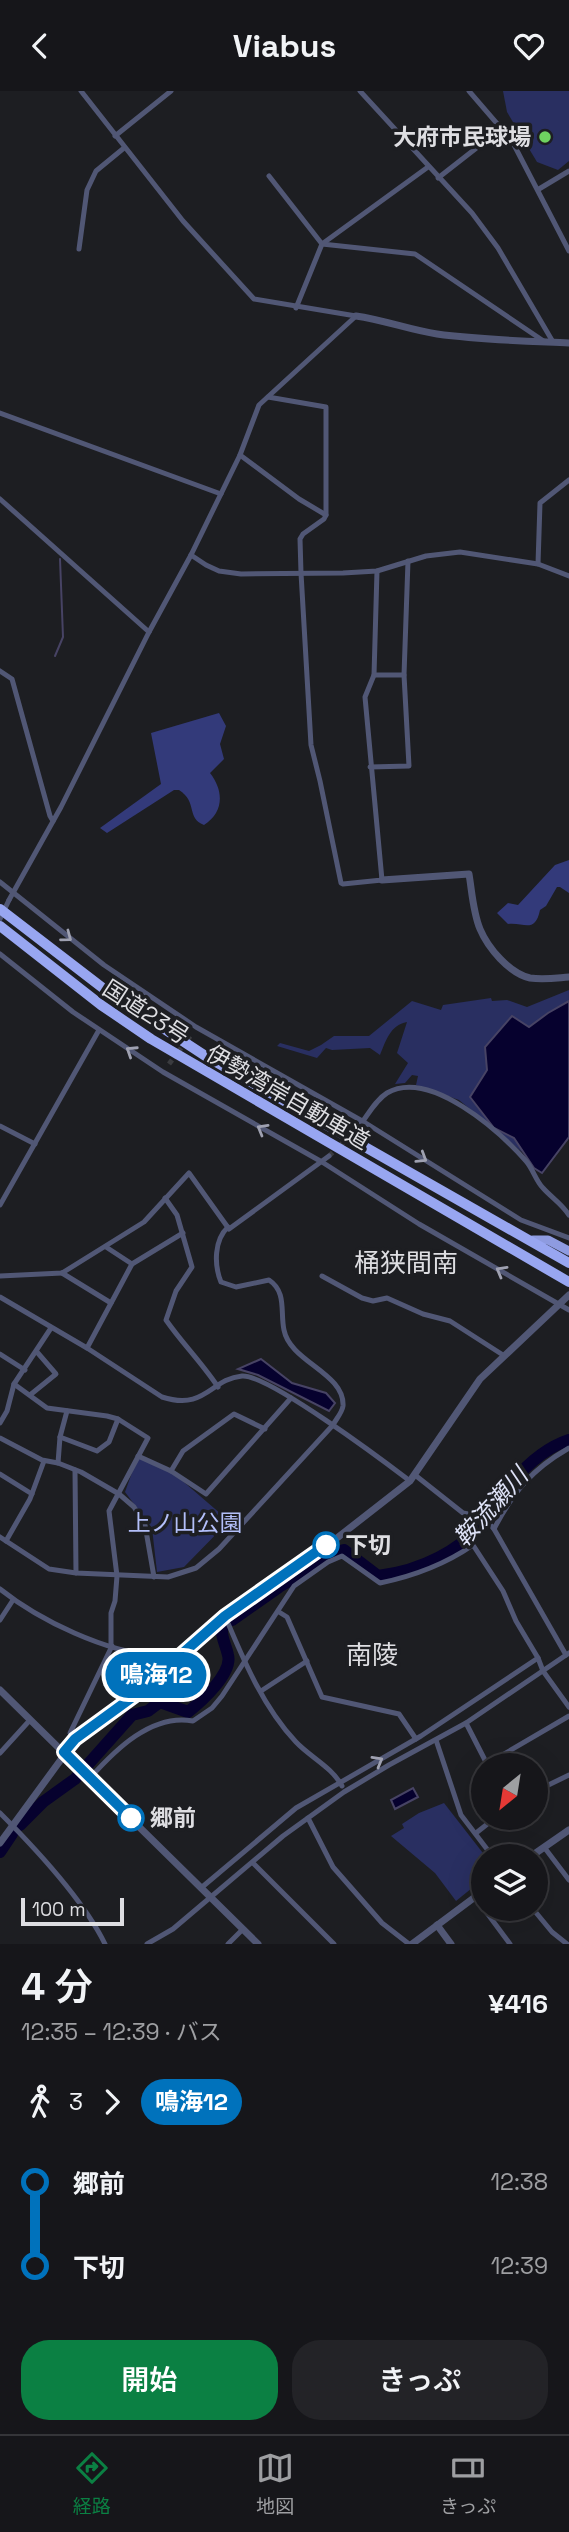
<!DOCTYPE html>
<html lang="ja">
<meta charset="utf-8">
<style>
:root{--surface:#16161a;--page:#232327;--text:#f1f3f6;--muted:#9e9fa2;--line:#353539;--accent:#0b8043}
body{margin:0;font-family:"Space Grotesk","Noto Sans JP",sans-serif;background:var(--page);color:var(--text);height:100vh;display:flex;flex-direction:column;font-size:26px;white-space:nowrap}
*{box-sizing:border-box;margin:0}
p{font-size:23px;color:var(--muted)}
.icon{flex:none;width:38px;height:38px;fill:none;stroke:currentColor;stroke-width:2;stroke-linecap:round;stroke-linejoin:round}
.map{position:relative;height:1853px;overflow:hidden}
.details{display:flex;flex-direction:column;background:var(--surface);flex:1}
.details>*{flex:none}
.badge{padding:0 14px;border-radius:23px;font-size:24px;line-height:46px}
.needle{width:46px;rotate:210deg}
.controls{position:absolute;left:471px;top:1662px;display:grid;gap:14px}
.controls a{display:grid;place-items:center;width:77px;height:77px;border-radius:50%;background:var(--surface);box-shadow:0 7px 28px #0002,0 0 0 2px var(--line);font-size:35px}
.scale{position:absolute;left:21px;bottom:18px;width:103px;box-sizing:border-box;padding-left:7px;border:4px solid #dedee2;border-top:0;font-size:19px;line-height:24px;white-space:nowrap;color:#dedee2;-webkit-text-stroke:5px #1d1e22;paint-order:stroke}
.map>.badge{position:absolute;translate:-50% -50%;box-shadow:0 0 0 4px #fff}
.legs{display:flex;align-items:center;gap:10px;height:77px;padding:0 21px;font-size:23px}
.legs p{margin-inline-start:auto}
.head{display:flex;align-items:center;justify-content:space-between;height:119px;padding:0 21px}
h1{font-size:38px;font-weight:600;line-height:52px}
.button{display:flex;gap:14px;margin-top:auto;padding:14px 21px}
.button a{flex:1;height:80px;border-radius:28px;background:var(--accent);color:#fff;font-size:28px;font-weight:600;line-height:80px;text-align:center}
.button a+a{background:var(--page);color:var(--text)}
ul{padding:0 21px;list-style:none}
li{display:flex;align-items:center;gap:24px;height:84px;font-size:26px}
li i{display:grid;place-items:center;width:10px;height:100%;margin:0 9px;background:currentColor}
li i::after{content:'';width:18px;height:18px;margin:-9px;border:5px solid;border-radius:50%;background:var(--surface)}
li p{margin-inline-start:auto}
li:first-child i{background:linear-gradient(#0000 50%,currentColor 0)}
li:last-child i{background:linear-gradient(currentColor 50%,#0000 0)}
header{display:flex;justify-content:space-between;align-items:center;height:91px;padding:0 21px;background:var(--surface);font-size:32px;font-weight:600}
.tab-bar{display:flex;justify-content:space-around;align-items:center;height:98px;border-top:2px solid var(--line);background:var(--surface);font-size:19px;color:var(--muted)}
.tab-bar a{display:grid;justify-items:center;gap:4px}
.tab-bar .on{color:var(--accent)}
.map>svg:first-child{display:block}
.green{fill:#292f61}
.forest{fill:#333a7a}
.water{fill:#06012e;stroke:#474364;stroke-width:2}
.lines{fill:none;stroke-linecap:round;stroke-linejoin:round}
.stream{stroke:#474364;stroke-width:2}
.river{stroke:#06012e;stroke-width:12}
.minor-tunnel{stroke:#3a3b3f;stroke-width:5;stroke-dasharray:5 2.5;stroke-linecap:butt}
.minor{stroke:#515775;stroke-width:5}
.tertiary{stroke:#515775;stroke-width:7}
.trunk{stroke:#8e9be0;stroke-width:9}
.minor-bridge{stroke:#515775;stroke-width:5}
.motorway-bridge{stroke:#98a6f1;stroke-width:10}
.oneway{stroke:#9fa1b1}
.line-1-casing{stroke:#fff;stroke-width:16}
.line-1{stroke:#0072bc;stroke-width:10}
.poi-dot{fill:#6fd360;stroke:#1d1e22;stroke-width:2.5}
.stop-1-dot{fill:#fff;stroke:#0072bc;stroke-width:3.5}
.labels{text-anchor:middle;stroke-width:7;stroke-linejoin:round;paint-order:stroke}
.poi-label{font-size:23px;font-weight:bold;fill:#dedee2;stroke:#1d1e22;text-anchor:end}
.street-label{font-size:23px;fill:#dedee2;stroke:#1d1e22}
.park-label{font-size:23px;fill:#b3bff9;stroke:#1d1e22}
.stop-label{font-size:23px;font-weight:bold;fill:#dedee2;stroke:#1d1e22;text-anchor:start}
.water-label{font-size:24px;font-style:italic;fill:#dee2f7;stroke:#1d1e22}
.quarter-label{font-size:26px;fill:#dedee2;stroke:#1d1e22}
</style>
<header><svg class="icon" aria-label="back" viewBox="0 0 24 24"><path d="M15 5l-7 7 7 7"/></svg>Viabus<svg class="icon" aria-label="heart" viewBox="0 0 24 24"><path d="M12 20l-8-8c-3-5 5-10 8-4 3-6 11-1 8 4z"/></svg></header>
<div class="map">
<svg width="569" height="1853" viewBox="0 0 569 1853">
<rect width="100%" height="100%" fill="#1d1e22"/>
<g class="green">
<path d="M503 0H569V70L558 79 537 71 507 21Z"/>
<path d="M569 899V910L548 922 529 936 512 925 485 956 487 979 470 1006 494 1037 514 1047 527 1065 459 1009 416 994 418 985 412 984 405 992 395 993 408 972 397 962 407 931C390 934 386 950 380 964L370 957 332 959 326 957 317 967 277 955 280 952 309 960 321 954 334 945H369L412 910 441 919 443 914 491 907 492 910 507 909 527 916Z"/>
<path d="M138 1365 171 1380 229 1430 184 1476 157 1481 152 1437 125 1401Z"/>
<path d="M444 1712 486 1766H483V1781L478 1785 479 1787 470 1794 472 1797 456 1810 435 1782 391 1745 404 1737 402 1733 419 1722Z"/>
</g>
<g class="forest">
<path d="M219 622 226 635 220 653 224 668 210 682C224 700 224 721 204 734 186 727 198 711 179 699H174L107 742 100 737 161 693 151 642Z"/>
<path d="M569 769V802L560 796H557L546 815 540 819C535 843 524 831 508 833L497 822 508 812 518 814 555 774Z"/>
</g>
<g class="water">
<path d="M569 910V1046L542 1082 534 1077 514 1047 494 1037 470 1006 487 979 485 956 512 925 529 936 548 922Z"/>
<path d="M261 1268 292 1292 326 1302 335 1312 329 1320 258 1284 238 1278Z"/>
<path d="M413 1697 418 1706 395 1718 391 1709Z"/>
</g>
<g class="lines">
<path class="stream" d="M55 565 63 546 60 468"/>
<g class="river">
<path d="M232 1529 279 1496 336 1461 344 1459 378 1485C421 1480 461 1460 489 1426 495 1419 497 1410 503 1403 520 1380 542 1358 569 1349"/>
<path d="M20 1734 43 1711 75 1688 132 1624 148 1620 160 1611 188 1621C201 1611 233 1582 228 1564 226 1554 221 1547 222 1537"/>
<path d="M0 1761 12 1743"/>
</g>
<g class="minor-tunnel">
<path d="M169 973 191 944"/>
<path d="M329 1065 350 1045"/>
</g>
<g class="minor">
<path d="M81 0 183 130 254 208 356 225"/>
<path d="M360 0 472 122 498 157 553 251"/>
<path d="M469 0 512 50 569 160"/>
<path d="M115 45 171 0"/>
<path d="M269 85 322 153 415 163 545 251"/>
<path d="M438 87 502 37"/>
<path d="M539 98 569 80"/>
<path d="M79 158 87 99 96 80 124 57"/>
<path d="M296 217 322 153 428 76"/>
<path d="M268 306 326 316V424"/>
<path d="M0 322 221 403"/>
<path d="M240 364 299 408 326 424 324 428 303 443 300 448 301 482 311 654 320 690 341 792 343 793 382 789 365 606 374 584 377 480"/>
<path d="M0 408 149 541"/>
<path d="M191 464 206 474 219 480 241 483 343 482 377 480 426 465 460 461 538 473 569 485"/>
<path d="M538 473 540 412 569 389"/>
<path d="M0 580 12 588 50 725 53 730"/>
<path d="M374 584H404"/>
<path d="M370 676 409 675 404 584 408 470"/>
<path d="M0 791 104 874 196 936 364 1031 521 1129 569 1147"/>
<path d="M9 809 61 716 149 541 191 464 240 364 259 314 356 225"/>
<path d="M0 863 73 921 163 981 322 1071 419 1133 569 1219"/>
<path d="M0 1035 35 1053"/>
<path d="M356 1039C366 1028 374 1010 387 1002 430 977 500 1041 526 1070 533 1078 536 1090 543 1097 552 1107 561 1112 569 1124"/>
<path d="M165 1107 177 1124 192 1176 176 1200 166 1229C182 1252 202 1272 218 1296"/>
<path d="M0 1114 99 939"/>
<path d="M106 1156 132 1173"/>
<path d="M62 1182 111 1212"/>
<path d="M0 1185 62 1182 144 1131 189 1082 229 1138 329 1065"/>
<path d="M322 1185 362 1207 373 1210 387 1207 423 1223 450 1230 503 1264"/>
<path d="M0 1206 87 1257 162 1306C206 1320 210 1288 242 1285 268 1283 385 1371 410 1390"/>
<path d="M87 1257 132 1173 183 1142"/>
<path d="M0 1263 25 1279"/>
<path d="M14 1293 47 1317 107 1325 118 1328 148 1347 109 1420 117 1485 115 1510 111 1522V1555"/>
<path d="M30 1304 56 1283 37 1261"/>
<path d="M0 1332 7 1320 14 1293 51 1237"/>
<path d="M60 1346 97 1360 109 1351 118 1328"/>
<path d="M0 1347 42 1369 58 1372 81 1381 119 1403 134 1416 145 1434 154 1486"/>
<path d="M138 1365 171 1380 206 1403 291 1307"/>
<path d="M58 1372 60 1346 67 1320"/>
<path d="M75 1379 76 1482"/>
<path d="M171 1380 183 1360 234 1323 265 1338"/>
<path d="M0 1383 32 1403"/>
<path d="M415 1384 463 1422 484 1426 494 1438 566 1564"/>
<path d="M494 1438C513 1401 532 1378 569 1357"/>
<path d="M0 1446 49 1478 76 1482 168 1486 196 1477 219 1458 333 1334C336 1328 342 1322 343 1315 345 1282 290 1271 284 1239 280 1221 287 1201 269 1189L236 1196 221 1191C214 1174 214 1149 228 1136"/>
<path d="M6 1450 30 1408 44 1370"/>
<path d="M0 1498C40 1530 106 1561 157 1565 165 1566 175 1561 183 1559"/>
<path d="M279 1521 287 1526 322 1606 399 1623 416 1648"/>
<path d="M225 1525C243 1568 263 1616 296 1651 310 1666 332 1676 342 1695"/>
<path d="M0 1529 13 1509"/>
<path d="M261 1600 307 1570"/>
<path d="M466 1632 488 1675"/>
<path d="M76 1648 70 1642 112 1555"/>
<path d="M436 1649 461 1724 493 1766"/>
<path d="M0 1662 30 1629"/>
<path d="M487 1673 569 1625"/>
<path d="M90 1687C115 1659 152 1622 193 1630L212 1617 222 1605 294 1495 328 1471 342 1465 380 1492C414 1485 444 1474 473 1454L503 1500 516 1530 538 1567 543 1580 569 1616"/>
<path d="M536 1700 569 1684"/>
<path d="M0 1722C34 1756 84 1810 105 1853"/>
<path d="M308 1727 333 1776 382 1832 409 1853"/>
<path d="M476 1742 495 1727"/>
<path d="M544 1756 569 1789"/>
<path d="M253 1772 334 1853"/>
<path d="M201 1797 296 1717 421 1645 538 1567"/>
<path d="M484 1818 510 1853"/>
<path d="M533 1818 552 1841 567 1853"/>
<path d="M147 1853 173 1838 283 1745 344 1701 389 1674 466 1632 569 1562"/>
<path d="M228 1853 243 1838"/>
</g>
<g class="tertiary">
<path d="M356 225C384 229 410 239 437 243 481 249 525 250 569 252"/>
<path d="M382 789 469 783C472 801 473 821 480 838 488 857 509 882 530 887 544 889 556 887 569 886"/>
<path d="M0 1599 258 1853"/>
<path d="M0 1752 76 1648 134 1605 225 1525 337 1447 410 1390 480 1288 569 1204"/>
<path d="M530 1766 569 1739"/>
<path d="M437 1834 451 1853"/>
<path d="M412 1853 483 1800"/>
</g>
<path class="trunk" d="M533 1149H548L569 1160"/>
<path class="minor-bridge" d="M0 828 9 809"/>
<g class="motorway-bridge">
<path d="M0 818 108 901 207 966 569 1172"/>
<path d="M0 835 101 914 151 948 569 1191"/>
</g>
</g>
<defs><path id="oneway-chevron" d="M-2-3.5L2.5 0L-2 3.5" fill="none" stroke-width="1.6" stroke-linecap="round" stroke-linejoin="round" transform="scale(1.75)"/></defs>
<g class="oneway">
<use href="#oneway-chevron" transform="translate(67 846) rotate(37)"/>
<use href="#oneway-chevron" transform="translate(131 960) rotate(-147)"/>
<use href="#oneway-chevron" transform="translate(262 1038) rotate(-150)"/>
<use href="#oneway-chevron" transform="translate(422 1067) rotate(32)"/>
<use href="#oneway-chevron" transform="translate(501 1180) rotate(-150)"/>
<use href="#oneway-chevron" transform="translate(378 1670) rotate(-30)"/>
</g>
<g class="lines">
<g class="line-1-casing">
<path id="line-1" d="M131 1727 64 1661 75 1648 134 1605 225 1525 326 1454"/>
</g>
<use href="#line-1" class="line-1"/>
</g>
<circle class="poi-dot" cx="545" cy="46" r="7"/>
<g class="stop-1-dot">
<circle cx="326" cy="1454" r="12"/>
<circle cx="131" cy="1727" r="12"/>
</g>
<g class="labels">
<g class="poi-label">
<text x="531" y="54">大府市民球場</text>
</g>
<g class="street-label">
<text transform="translate(146 921) rotate(33)" y="8">国道23号</text>
<text transform="translate(288 1006) rotate(30)" y="8">伊勢湾岸自動車道</text>
</g>
<g class="park-label">
<text x="185" y="1440">上ノ山公園</text>
</g>
<g class="stop-label">
<text x="345" y="1462">下切</text>
<text x="150" y="1735">郷前</text>
</g>
<g class="water-label">
<text transform="translate(491 1416) rotate(-48)" y="8">鞍流瀬川</text>
</g>
<g class="quarter-label">
<text x="406" y="1181">桶狭間南</text>
<text x="372" y="1573">南陵</text>
</g>
</g>
</svg>
<div class="controls">
<a><svg class="needle" viewBox="-14 -14 28 28"><path d="M0-13l5 13h-10z" fill="#e53935"/><path d="M0 13l5-13h-10z" fill="#9e9fa2"/></svg></a>
<a><svg class="icon" aria-label="layers" viewBox="0 0 24 24"><path d="M12 4l9 5-9 5-9-5zM3 14l9 5 9-5"/></svg></a>
</div>
<div class="scale">100 m</div>
<b class="badge" style="left:156px;top:1584px;background:#0072bc;color:#fff">鳴海12</b>
</div>
<section class="details">
<div class="head"><div><h1>4 分</h1><p>12:35 – 12:39 · バス</p></div><b>¥416</b></div>
<div class="legs"><svg class="icon" aria-label="walk" viewBox="0 0 24 24"><circle cx="13" cy="4" r="2"/><path d="M13 8l-2 6 4 7M11 14l-3 7M7 12l3-4h3l4 4"/></svg>3<svg class="icon" aria-label="forward" viewBox="0 0 24 24"><path d="M9 5l7 7-7 7"/></svg><b class="badge" style="background:#0072bc;color:#fff">鳴海12</b></div>
<ul>
<li><i style="color:#0072bc"></i><b>郷前</b><p>12:38</p></li>
<li><i style="color:#0072bc"></i><b>下切</b><p>12:39</p></li>
</ul>
<div class="button"><a>開始</a><a>きっぷ</a></div>
</section>
<nav class="tab-bar">
<a class="on"><svg class="icon" aria-label="directions" viewBox="0 0 24 24"><path d="M12 3l9 9-9 9-9-9zM9 14v-3h6M13 9l2 2-2 2"/></svg>経路</a>
<a><svg class="icon" aria-label="map" viewBox="0 0 24 24"><path d="M3 6l6-2 6 2 6-2v14l-6 2-6-2-6 2zM9 4v14M15 6v14"/></svg>地図</a>
<a><svg class="icon" aria-label="tickets" viewBox="0 0 24 24"><path d="M3 7h18v10H3zM15 7v10"/></svg>きっぷ</a>
</nav>
